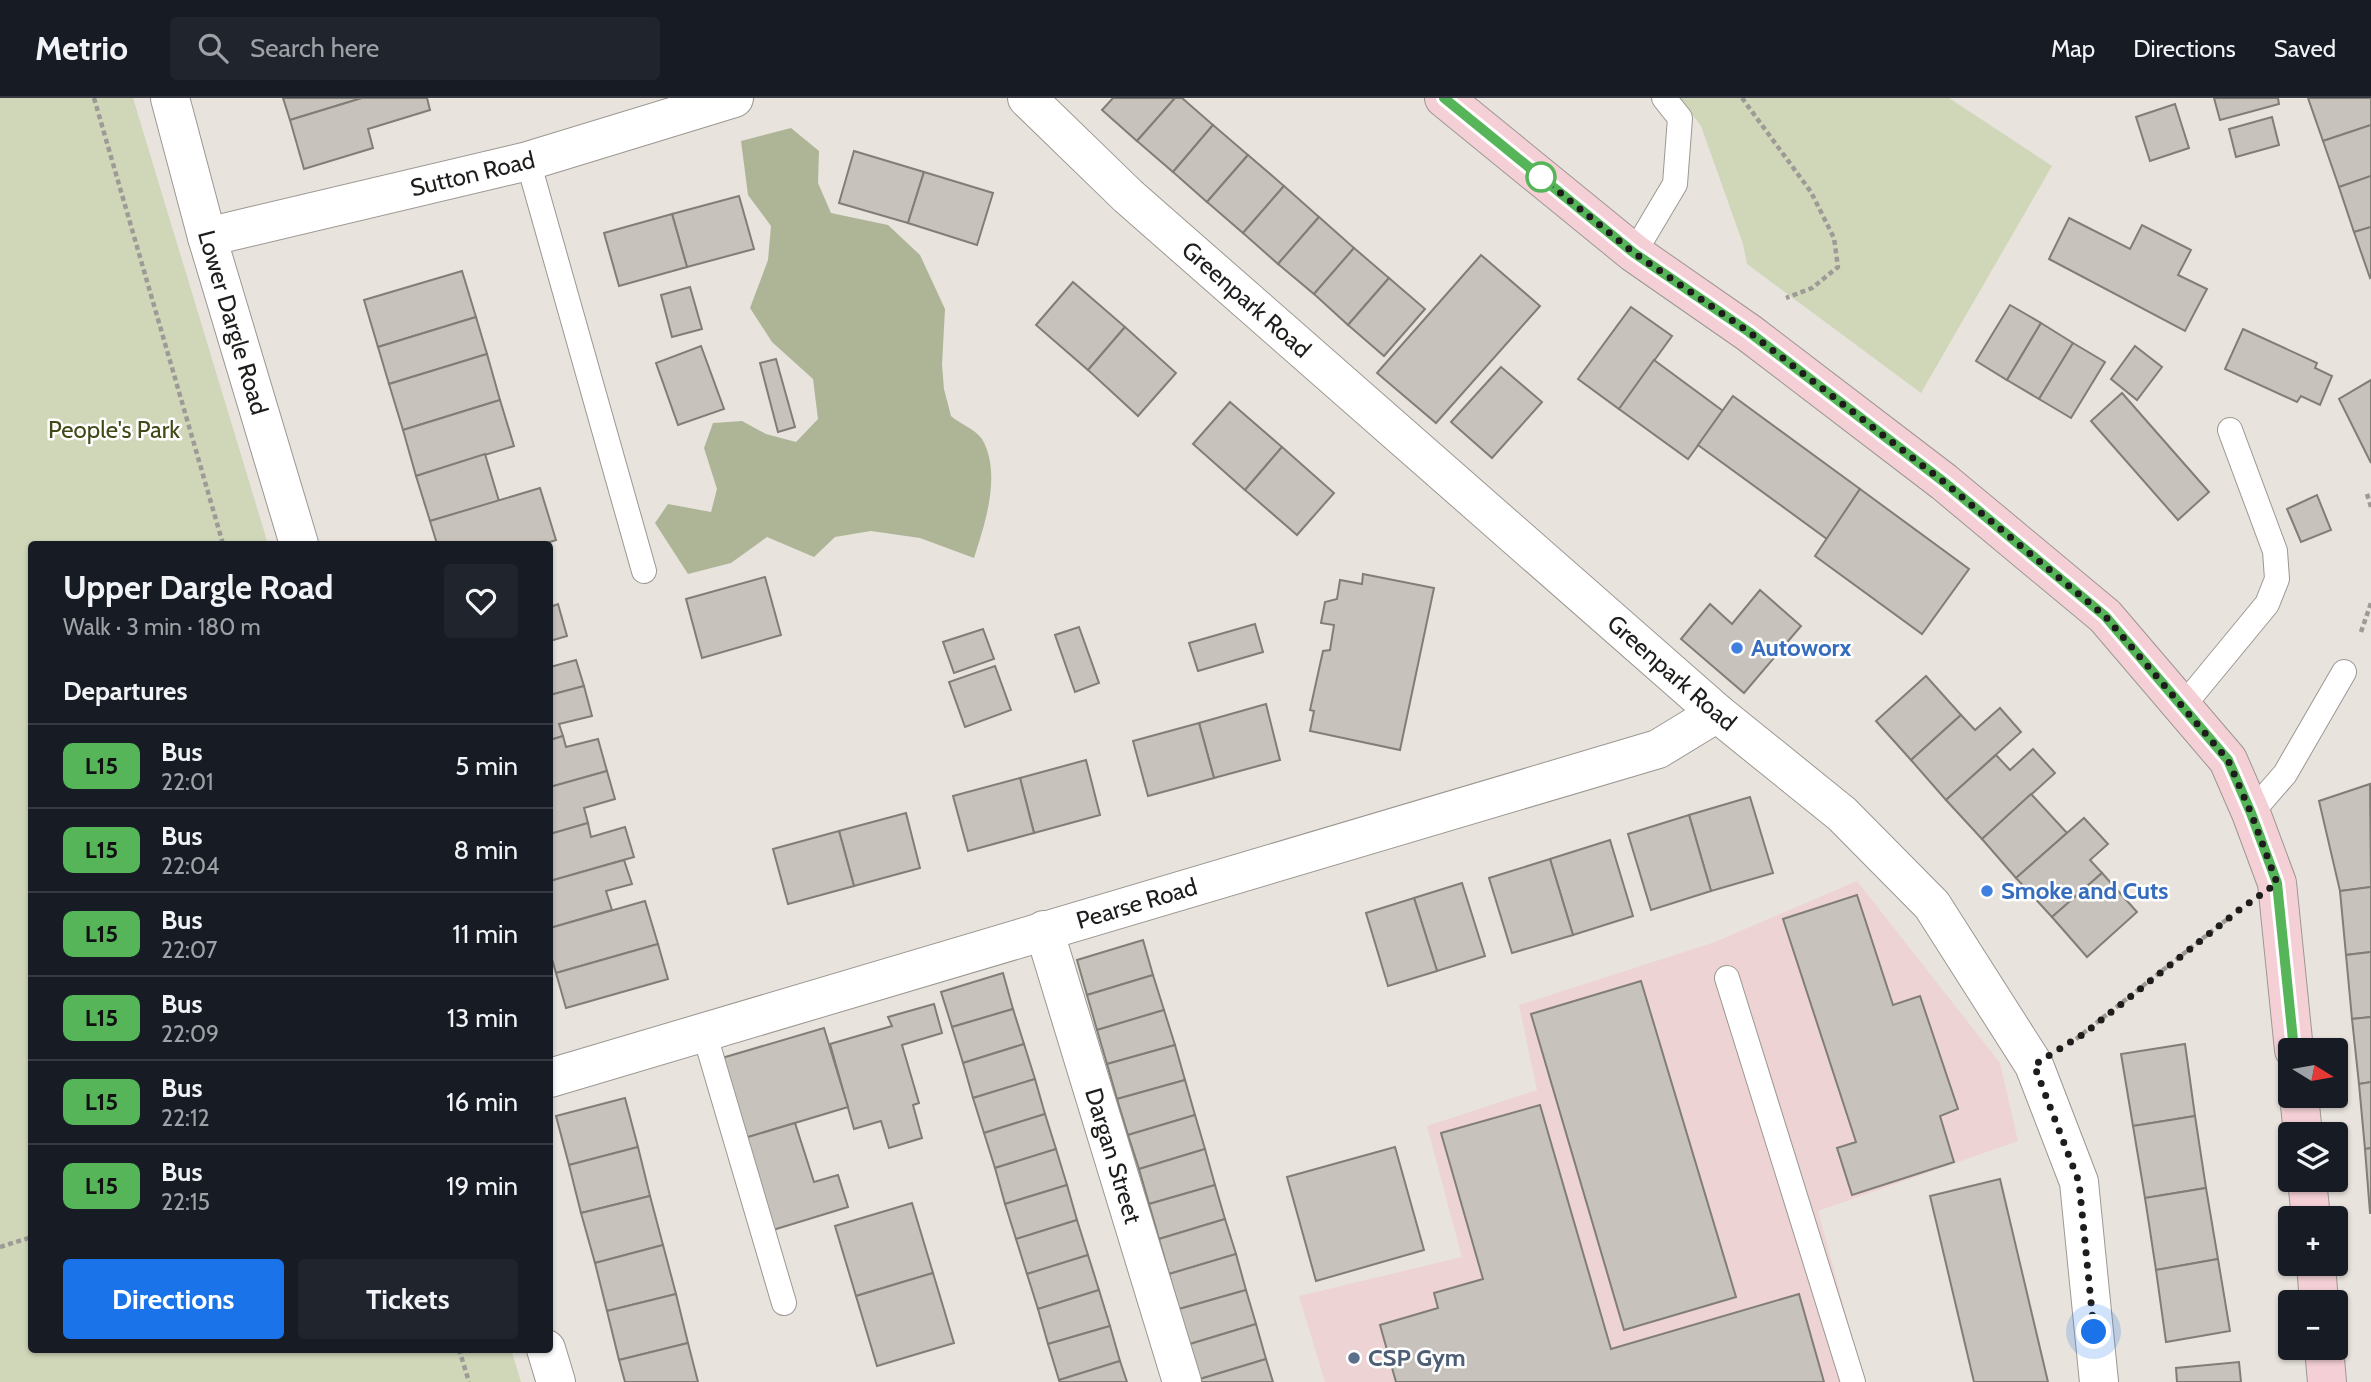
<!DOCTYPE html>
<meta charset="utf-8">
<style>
:root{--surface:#171b24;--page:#20242c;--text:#f1f3f6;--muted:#9ea1a6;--line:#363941;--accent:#1a73e8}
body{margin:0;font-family:Cabin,sans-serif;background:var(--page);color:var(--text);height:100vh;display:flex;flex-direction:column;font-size:26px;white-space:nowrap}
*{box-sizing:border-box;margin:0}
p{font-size:23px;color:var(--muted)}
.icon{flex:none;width:38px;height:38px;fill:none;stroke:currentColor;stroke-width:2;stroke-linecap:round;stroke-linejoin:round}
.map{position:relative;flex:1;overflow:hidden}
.drawer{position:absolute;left:28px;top:443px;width:525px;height:812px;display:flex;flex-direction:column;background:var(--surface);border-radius:7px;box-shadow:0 2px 5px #0004}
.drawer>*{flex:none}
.badge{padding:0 14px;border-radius:10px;font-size:24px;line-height:46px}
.needle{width:46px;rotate:101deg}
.controls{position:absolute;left:2278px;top:940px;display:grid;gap:14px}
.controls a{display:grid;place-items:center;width:70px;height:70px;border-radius:7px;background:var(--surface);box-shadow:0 2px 5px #0004;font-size:35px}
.you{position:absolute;width:35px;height:35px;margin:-18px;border:5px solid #fff;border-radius:50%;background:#1a73e8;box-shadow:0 0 0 10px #1a73e833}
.map>.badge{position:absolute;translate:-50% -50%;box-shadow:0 0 0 4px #fff}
h2{padding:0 35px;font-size:26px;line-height:63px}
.round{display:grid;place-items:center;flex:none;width:74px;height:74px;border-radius:7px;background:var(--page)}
.headline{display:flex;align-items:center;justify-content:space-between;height:119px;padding:0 35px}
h1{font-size:33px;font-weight:700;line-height:52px}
.primary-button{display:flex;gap:14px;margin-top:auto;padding:14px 35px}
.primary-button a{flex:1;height:80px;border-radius:7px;background:var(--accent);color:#fff;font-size:28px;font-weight:700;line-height:80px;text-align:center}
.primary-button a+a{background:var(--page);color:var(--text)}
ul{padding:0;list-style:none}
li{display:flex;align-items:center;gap:21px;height:84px;padding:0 35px;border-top:2px solid var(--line)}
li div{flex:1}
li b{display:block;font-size:26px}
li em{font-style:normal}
li .badge{min-width:77px;font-weight:700;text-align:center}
header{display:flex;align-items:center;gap:42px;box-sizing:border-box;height:98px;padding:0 35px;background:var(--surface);border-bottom:2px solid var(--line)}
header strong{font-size:33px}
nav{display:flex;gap:38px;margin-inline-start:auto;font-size:24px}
.search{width:490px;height:63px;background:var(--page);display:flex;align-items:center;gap:18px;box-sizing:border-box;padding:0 24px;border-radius:7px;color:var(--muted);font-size:26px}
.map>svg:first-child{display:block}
.commercial{fill:#edd3d4}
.green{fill:#d0d7b9}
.forest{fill:#aeb597}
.building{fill:#c7c2bc;stroke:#817d77;stroke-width:2}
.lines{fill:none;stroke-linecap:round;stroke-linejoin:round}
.lane-casing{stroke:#9c9791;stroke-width:26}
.street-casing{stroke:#9c9791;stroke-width:40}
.secondary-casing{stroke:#9c9791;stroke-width:40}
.path{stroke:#9e9a96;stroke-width:4.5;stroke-dasharray:5 3.5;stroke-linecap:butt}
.lane{stroke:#fff;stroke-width:24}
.street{stroke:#fff;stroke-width:38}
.secondary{stroke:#f4d0d6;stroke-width:38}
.line-casing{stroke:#fff;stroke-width:16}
.line{stroke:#56b559;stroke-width:10}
.walk{stroke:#1f1d1b;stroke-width:7;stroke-dasharray:0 12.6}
.stop-dot{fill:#fff;stroke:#56b559;stroke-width:3.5}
.shop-dot{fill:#3f7fe0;stroke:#fff;stroke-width:2.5}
.service-dot{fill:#5c6f8a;stroke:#fff;stroke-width:2.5}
.labels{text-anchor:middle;stroke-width:5;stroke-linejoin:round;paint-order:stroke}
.street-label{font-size:24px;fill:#1f1d1b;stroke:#fff}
.park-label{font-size:24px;fill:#414917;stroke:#fff}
.shop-label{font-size:24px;font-weight:bold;fill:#366cbe;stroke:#fff;text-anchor:start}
.service-label{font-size:24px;font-weight:bold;fill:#4e5e75;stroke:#fff;text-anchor:start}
</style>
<header>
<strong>Metrio</strong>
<div class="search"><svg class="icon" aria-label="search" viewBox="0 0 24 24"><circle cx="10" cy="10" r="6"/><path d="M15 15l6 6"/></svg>Search here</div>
<nav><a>Map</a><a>Directions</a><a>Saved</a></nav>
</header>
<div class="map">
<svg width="2371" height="1284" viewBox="0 0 2371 1284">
<rect width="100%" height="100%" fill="#e8e3dd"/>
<path class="commercial" d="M1857 783 2000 965 2018 1043 1818 1113 1864 1284H1325L1299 1198 1462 1159 1427 1028 1537 992 1519 907 1715 844Z"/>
<g class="green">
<path d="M0 0H133L268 446H32V1251H511L521 1284H0Z"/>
<path d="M1680 0H1949L2052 68 1921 295 1747 166 1743 146 1701 28Z"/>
</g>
<path class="forest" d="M791 30 819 53 818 85 831 115 888 127 920 157 945 211 942 267 944 291 951 318C959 325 976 332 982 341 1002 375 985 426 974 460L920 440 871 433 835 439 814 459 767 439 731 465 688 476 655 425 668 406 711 414 717 391 704 350 713 325 742 323 766 336 796 344 818 321 813 281 772 244 750 210 768 162 771 128 748 97 741 43Z"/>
<g class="building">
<path d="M283 0H362L290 22Z"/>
<path d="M362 0H427L430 12 368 31 373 50 304 71 290 22Z"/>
<path d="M1113 0H1175L1137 43 1102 12Z"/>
<path d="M1175 0H1182L1213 27 1173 74 1137 43Z"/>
<path d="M2214 0H2278L2279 6 2220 22Z"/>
<path d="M2308 0H2371V27L2323 43Z"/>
<path d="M2175 6 2189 50 2150 63 2136 19Z"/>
<path d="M2272 19 2279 47 2236 59 2229 31Z"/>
<path d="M1213 27 1248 57 1207 104 1173 74Z"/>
<path d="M2371 27V78L2339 89 2323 43Z"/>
<path d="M854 53 924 74 908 125 839 105Z"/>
<path d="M1248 57 1284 88 1243 135 1207 104Z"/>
<path d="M924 74 993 95 977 147 908 125Z"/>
<path d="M2371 78V129L2354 134 2339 89Z"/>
<path d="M1284 88 1319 119 1278 166 1243 135Z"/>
<path d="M739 98 754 151 687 169 672 116Z"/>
<path d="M672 116 687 169 619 188 604 135Z"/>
<path d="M1319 119 1354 150 1314 196 1278 166Z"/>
<path d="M2069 120 2130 151 2142 127 2191 152 2178 177 2207 191 2185 233 2049 161Z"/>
<path d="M2371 129V179L2370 180 2354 134Z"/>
<path d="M1354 150 1389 180 1348 227 1314 196Z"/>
<path d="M1481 157 1540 208 1436 325 1377 275Z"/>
<path d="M462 173 476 219 378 249 364 202Z"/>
<path d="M1389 180 1425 211 1384 258 1348 227Z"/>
<path d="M1073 184 1125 229 1088 272 1036 227Z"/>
<path d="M690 189 702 231 672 239 661 197Z"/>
<path d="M2010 207 2041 225 2007 282 1976 263Z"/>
<path d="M1631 209 1672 238 1619 311 1578 281Z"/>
<path d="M476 219 487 256 389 286 378 249Z"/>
<path d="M2041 225 2073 245 2039 301 2007 282Z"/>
<path d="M1125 229 1176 275 1138 318 1088 272Z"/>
<path d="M2243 231 2317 265 2315 270 2332 278 2320 307 2301 298 2297 304 2225 271Z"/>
<path d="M2073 245 2105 264 2071 320 2039 301Z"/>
<path d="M701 248 724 311 678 327 656 265Z"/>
<path d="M2135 248 2162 269 2137 302 2111 281Z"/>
<path d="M487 256 500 302 403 332 389 286Z"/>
<path d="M776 261 795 329 778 334 760 265Z"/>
<path d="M1654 262 1723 313 1688 361 1619 311Z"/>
<path d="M1501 269 1542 304 1492 360 1451 324Z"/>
<path d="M2371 282V365L2339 301Z"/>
<path d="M2122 295 2209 394 2178 422 2091 323Z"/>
<path d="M1733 298 1860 391 1827 441 1698 347Z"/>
<path d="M500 302 514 348 416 378 403 332Z"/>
<path d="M1230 304 1282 349 1245 392 1193 346Z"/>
<path d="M1282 349 1334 395 1297 437 1245 392Z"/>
<path d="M485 356 499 403 430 423 416 378Z"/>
<path d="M540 390 556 442 544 446H437L430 423Z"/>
<path d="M1860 391 1969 471 1922 536 1815 458Z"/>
<path d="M2317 397 2331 432 2301 444 2287 411Z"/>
<path d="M1363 476 1434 490 1400 652 1310 633 1314 613 1310 612 1323 553 1330 552 1334 527 1321 525 1325 504 1337 501 1340 482 1362 486Z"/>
<path d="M765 479 781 537 702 560 686 501Z"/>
<path d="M1760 492 1801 528 1744 595 1681 541 1710 506 1732 526Z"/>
<path d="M558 506 567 538 550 543V509Z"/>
<path d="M1255 526 1263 554 1198 573 1189 545Z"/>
<path d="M1079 529 1099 585 1075 594 1055 537Z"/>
<path d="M983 531 994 561 954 575 943 544Z"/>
<path d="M576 562 584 588 550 597V569Z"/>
<path d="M995 568 1011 612 965 629 949 584Z"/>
<path d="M1926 578 1961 617 1911 662 1876 623Z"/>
<path d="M584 588 592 618 559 626 563 638 550 642V597Z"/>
<path d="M1266 606 1280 662 1214 680 1199 625Z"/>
<path d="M2000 610 2021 634 1946 702 1911 662 1961 617 1975 632Z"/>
<path d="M1199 625 1214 680 1148 698 1133 643Z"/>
<path d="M563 638 566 649 598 641 607 673 550 689V642Z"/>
<path d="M2033 651 2055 675 1982 741 1946 702 1996 657 2010 672Z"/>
<path d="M1086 662 1100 717 1034 735 1020 680Z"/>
<path d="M607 673 615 701 584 710 588 725 550 736V689Z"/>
<path d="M1020 680 1034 735 968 753 953 698Z"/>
<path d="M2370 686 2371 789 2340 793 2319 703Z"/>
<path d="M2031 696 2067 735 2016 780 1982 741Z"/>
<path d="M1750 699 1773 775 1711 793 1689 717Z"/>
<path d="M906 715 920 770 854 788 839 733Z"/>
<path d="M1689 717 1711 793 1651 812 1628 736Z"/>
<path d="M2084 720 2108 746 2090 762 2102 775 2052 819 2016 780Z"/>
<path d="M588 725 591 739 625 729 634 759 550 783V736Z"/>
<path d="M839 733 854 788 788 806 773 751Z"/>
<path d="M1610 742 1633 818 1573 837 1550 761Z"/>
<path d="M1550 761 1573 837 1512 855 1489 780Z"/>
<path d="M624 762 632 786 606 793 612 812 550 830V783Z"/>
<path d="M2102 775 2137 814 2087 859 2052 819Z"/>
<path d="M1462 785 1485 858 1437 873 1414 800Z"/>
<path d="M2371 789V854L2346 857 2340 793Z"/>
<path d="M1857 797 1893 907 1920 898 1958 1011 1940 1018 1954 1064 1852 1097 1837 1050 1856 1044 1783 821Z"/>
<path d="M1414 800 1437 873 1388 888 1366 815Z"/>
<path d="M645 803 658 846 556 875 550 854V830Z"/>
<path d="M1143 842 1153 877 1087 897 1077 862Z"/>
<path d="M658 846 668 881 566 910 556 875Z"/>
<path d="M2371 854V919L2352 921 2346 857Z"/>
<path d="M1003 875 1013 911 952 929 941 894Z"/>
<path d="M1153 877 1164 912 1097 932 1087 897Z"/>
<path d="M1641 883 1736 1199 1624 1232 1531 916Z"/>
<path d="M934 906 942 935 902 947 919 1005 913 1007 922 1040 889 1050 881 1023 854 1031 830 946 892 928 888 919Z"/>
<path d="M1013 911 1024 946 963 965 952 929Z"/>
<path d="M1164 912 1175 947 1107 966 1097 932Z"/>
<path d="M2371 919V984L2359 986 2352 921Z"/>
<path d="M824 930 848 1009 745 1040 722 960Z"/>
<path d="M1024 946 1035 981 973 1000 963 965Z"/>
<path d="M2185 946 2195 1018 2133 1028 2121 956Z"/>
<path d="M1175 947 1185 982 1117 1001 1107 966Z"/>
<path d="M1035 981 1045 1016 984 1035 973 1000Z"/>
<path d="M1185 982 1195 1017 1128 1037 1117 1001Z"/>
<path d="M2371 984V1050L2365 1051 2359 986Z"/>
<path d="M625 1000 638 1049 569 1067 556 1018Z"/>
<path d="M1540 1007 1611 1251 1799 1196 1824 1284H1396L1380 1227 1438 1210 1434 1195 1483 1181 1441 1035Z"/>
<path d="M1045 1016 1056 1051 995 1070 984 1035Z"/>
<path d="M1195 1017 1205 1051 1139 1071 1128 1037Z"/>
<path d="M2195 1018 2206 1090 2145 1100 2133 1028Z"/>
<path d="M795 1025 814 1084 838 1077 848 1109 773 1132 745 1040Z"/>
<path d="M638 1049 650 1098 581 1115 569 1067Z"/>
<path d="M1395 1049 1424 1152 1316 1183 1287 1079Z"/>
<path d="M2371 1050V1115H2370L2365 1051Z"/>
<path d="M1056 1051 1067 1087 1005 1106 995 1070Z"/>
<path d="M1205 1051 1215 1087 1149 1106 1139 1071Z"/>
<path d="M2000 1081 2048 1284H1974L1930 1098Z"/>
<path d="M1067 1087 1077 1122 1016 1141 1005 1106Z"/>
<path d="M1215 1087 1225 1121 1159 1141 1149 1106Z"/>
<path d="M2206 1090 2218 1161 2156 1172 2145 1100Z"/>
<path d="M650 1098 663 1147 595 1165 581 1115Z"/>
<path d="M912 1105 933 1175 856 1198 835 1128Z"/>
<path d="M1225 1121 1236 1156 1169 1176 1159 1141Z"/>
<path d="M1077 1122 1088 1157 1027 1176 1016 1141Z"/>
<path d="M663 1147 676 1196 607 1213 595 1165Z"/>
<path d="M1236 1156 1246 1192 1179 1211 1169 1176Z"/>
<path d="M1088 1157 1099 1192 1038 1211 1027 1176Z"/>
<path d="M2218 1161 2230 1233 2166 1244 2156 1172Z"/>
<path d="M933 1175 954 1245 877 1268 856 1198Z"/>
<path d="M1099 1192 1110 1228 1048 1246 1038 1211Z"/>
<path d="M1246 1192 1256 1226 1190 1246 1179 1211Z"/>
<path d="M676 1196 688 1245 619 1262 607 1213Z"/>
<path d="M1256 1226 1266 1261 1200 1281 1190 1246Z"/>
<path d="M1110 1228 1120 1263 1059 1282 1048 1246Z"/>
<path d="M688 1245 698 1284H625L619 1262Z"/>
<path d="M1266 1261 1273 1284H1201L1200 1281Z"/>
<path d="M1120 1263 1127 1284H1060L1059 1282Z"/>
<path d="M2239 1264 2241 1284H2177L2176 1270Z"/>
</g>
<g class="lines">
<g class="lane-casing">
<g id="lane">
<path d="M528 63 644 473"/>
<path d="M1634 155 1675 86 1680 20 1664 0"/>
<path d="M2183 608 2267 506 2277 481 2275 453 2230 332"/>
<path d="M2251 715 2285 676 2344 574"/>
<path d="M1727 880 1853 1284"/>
<path d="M704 934 784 1205"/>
</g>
</g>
<g class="street-casing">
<g id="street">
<path id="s1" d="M170 0 207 139 299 446"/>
<path id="s2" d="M1027 0 1128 98 1717 615 1842 716 1932 807 2034 967 2079 1084 2099 1284"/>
<path id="s3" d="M207 139 528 63 734 0"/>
<path id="s4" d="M1044 832 1182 1284"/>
<path id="s5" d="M550 980 1658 651 1717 615"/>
<path d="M546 1251 556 1284"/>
</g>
</g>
<g class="secondary-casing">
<g id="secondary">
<path d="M1444 0 1634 155 1749 235 1944 384 2105 518 2228 662 2251 715 2277 785 2294 952"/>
<path d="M2299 998 2303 1036"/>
<path d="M2307 1082 2311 1120"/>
<path d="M2316 1166 2319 1204"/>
<path d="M2324 1250 2327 1284"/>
</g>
</g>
<g class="path">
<path d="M94 0 223 446"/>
<path d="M1742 0 1811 94 1834 140 1838 169 1812 190 1786 200"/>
<path d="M2367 396 2371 409"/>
<path d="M2361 534 2371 505"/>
<path d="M2076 941 2231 818"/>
<path d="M0 1149 32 1139"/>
<path d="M459 1251 469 1284"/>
</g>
<use href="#lane" class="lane"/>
<use href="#street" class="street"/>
<use href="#secondary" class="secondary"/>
</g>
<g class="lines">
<g class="line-casing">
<path id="line" d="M1444 0 1634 155 1749 234 1944 384 2105 518 2228 662 2251 715 2277 785 2294 952"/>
</g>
<use href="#line" class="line"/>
<path class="walk" d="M1541 79 1634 155 1749 234 1944 384 2105 518 2228 662 2251 715 2277 785 2239 812 2085 935 2034 967 2079 1084 2094 1234"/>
</g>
<circle class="stop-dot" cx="1541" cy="79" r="14"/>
<g class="shop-dot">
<circle cx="1737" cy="550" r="7"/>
<circle cx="1987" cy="793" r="7"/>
</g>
<circle class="service-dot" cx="1354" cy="1260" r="7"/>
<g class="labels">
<g class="street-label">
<text dy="8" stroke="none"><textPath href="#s3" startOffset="273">Sutton Road</textPath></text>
<text dy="8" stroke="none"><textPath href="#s2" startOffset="298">Greenpark Road</textPath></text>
<text dy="8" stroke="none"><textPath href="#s1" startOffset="233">Lower Dargle Road</textPath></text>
<text dy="8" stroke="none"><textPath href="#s2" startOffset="864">Greenpark Road</textPath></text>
<text dy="8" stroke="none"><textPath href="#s5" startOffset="612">Pearse Road</textPath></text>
<text dy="8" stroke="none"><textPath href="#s4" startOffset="236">Dargan Street</textPath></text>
</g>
<g class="park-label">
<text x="114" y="340">People's Park</text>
</g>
<g class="shop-label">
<text x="1751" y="558">Autoworx</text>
<text x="2001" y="801">Smoke and Cuts</text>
</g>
<g class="service-label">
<text x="1368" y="1268">CSP Gym</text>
</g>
</g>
</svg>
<div class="controls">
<a><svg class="needle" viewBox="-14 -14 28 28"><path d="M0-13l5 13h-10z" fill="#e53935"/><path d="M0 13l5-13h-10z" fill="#9ea1a6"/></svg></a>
<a><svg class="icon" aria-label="layers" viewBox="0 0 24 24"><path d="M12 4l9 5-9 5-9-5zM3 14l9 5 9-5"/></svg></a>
<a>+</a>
<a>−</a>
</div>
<div class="you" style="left:2094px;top:1234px"></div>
<section class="drawer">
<div class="headline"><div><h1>Upper Dargle Road</h1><p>Walk · 3 min · 180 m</p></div><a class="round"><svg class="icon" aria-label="heart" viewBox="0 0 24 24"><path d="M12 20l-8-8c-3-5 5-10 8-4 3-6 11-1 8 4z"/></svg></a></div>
<h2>Departures</h2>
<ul>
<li><span class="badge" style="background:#56b559;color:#111">L15</span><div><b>Bus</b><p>22:01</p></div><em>5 min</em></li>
<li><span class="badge" style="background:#56b559;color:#111">L15</span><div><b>Bus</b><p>22:04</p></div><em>8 min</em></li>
<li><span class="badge" style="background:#56b559;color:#111">L15</span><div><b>Bus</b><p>22:07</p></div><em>11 min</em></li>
<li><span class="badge" style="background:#56b559;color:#111">L15</span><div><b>Bus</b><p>22:09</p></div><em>13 min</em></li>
<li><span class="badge" style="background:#56b559;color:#111">L15</span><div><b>Bus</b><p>22:12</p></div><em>16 min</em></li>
<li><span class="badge" style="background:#56b559;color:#111">L15</span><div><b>Bus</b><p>22:15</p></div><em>19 min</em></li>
</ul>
<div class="primary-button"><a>Directions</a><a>Tickets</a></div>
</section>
</div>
